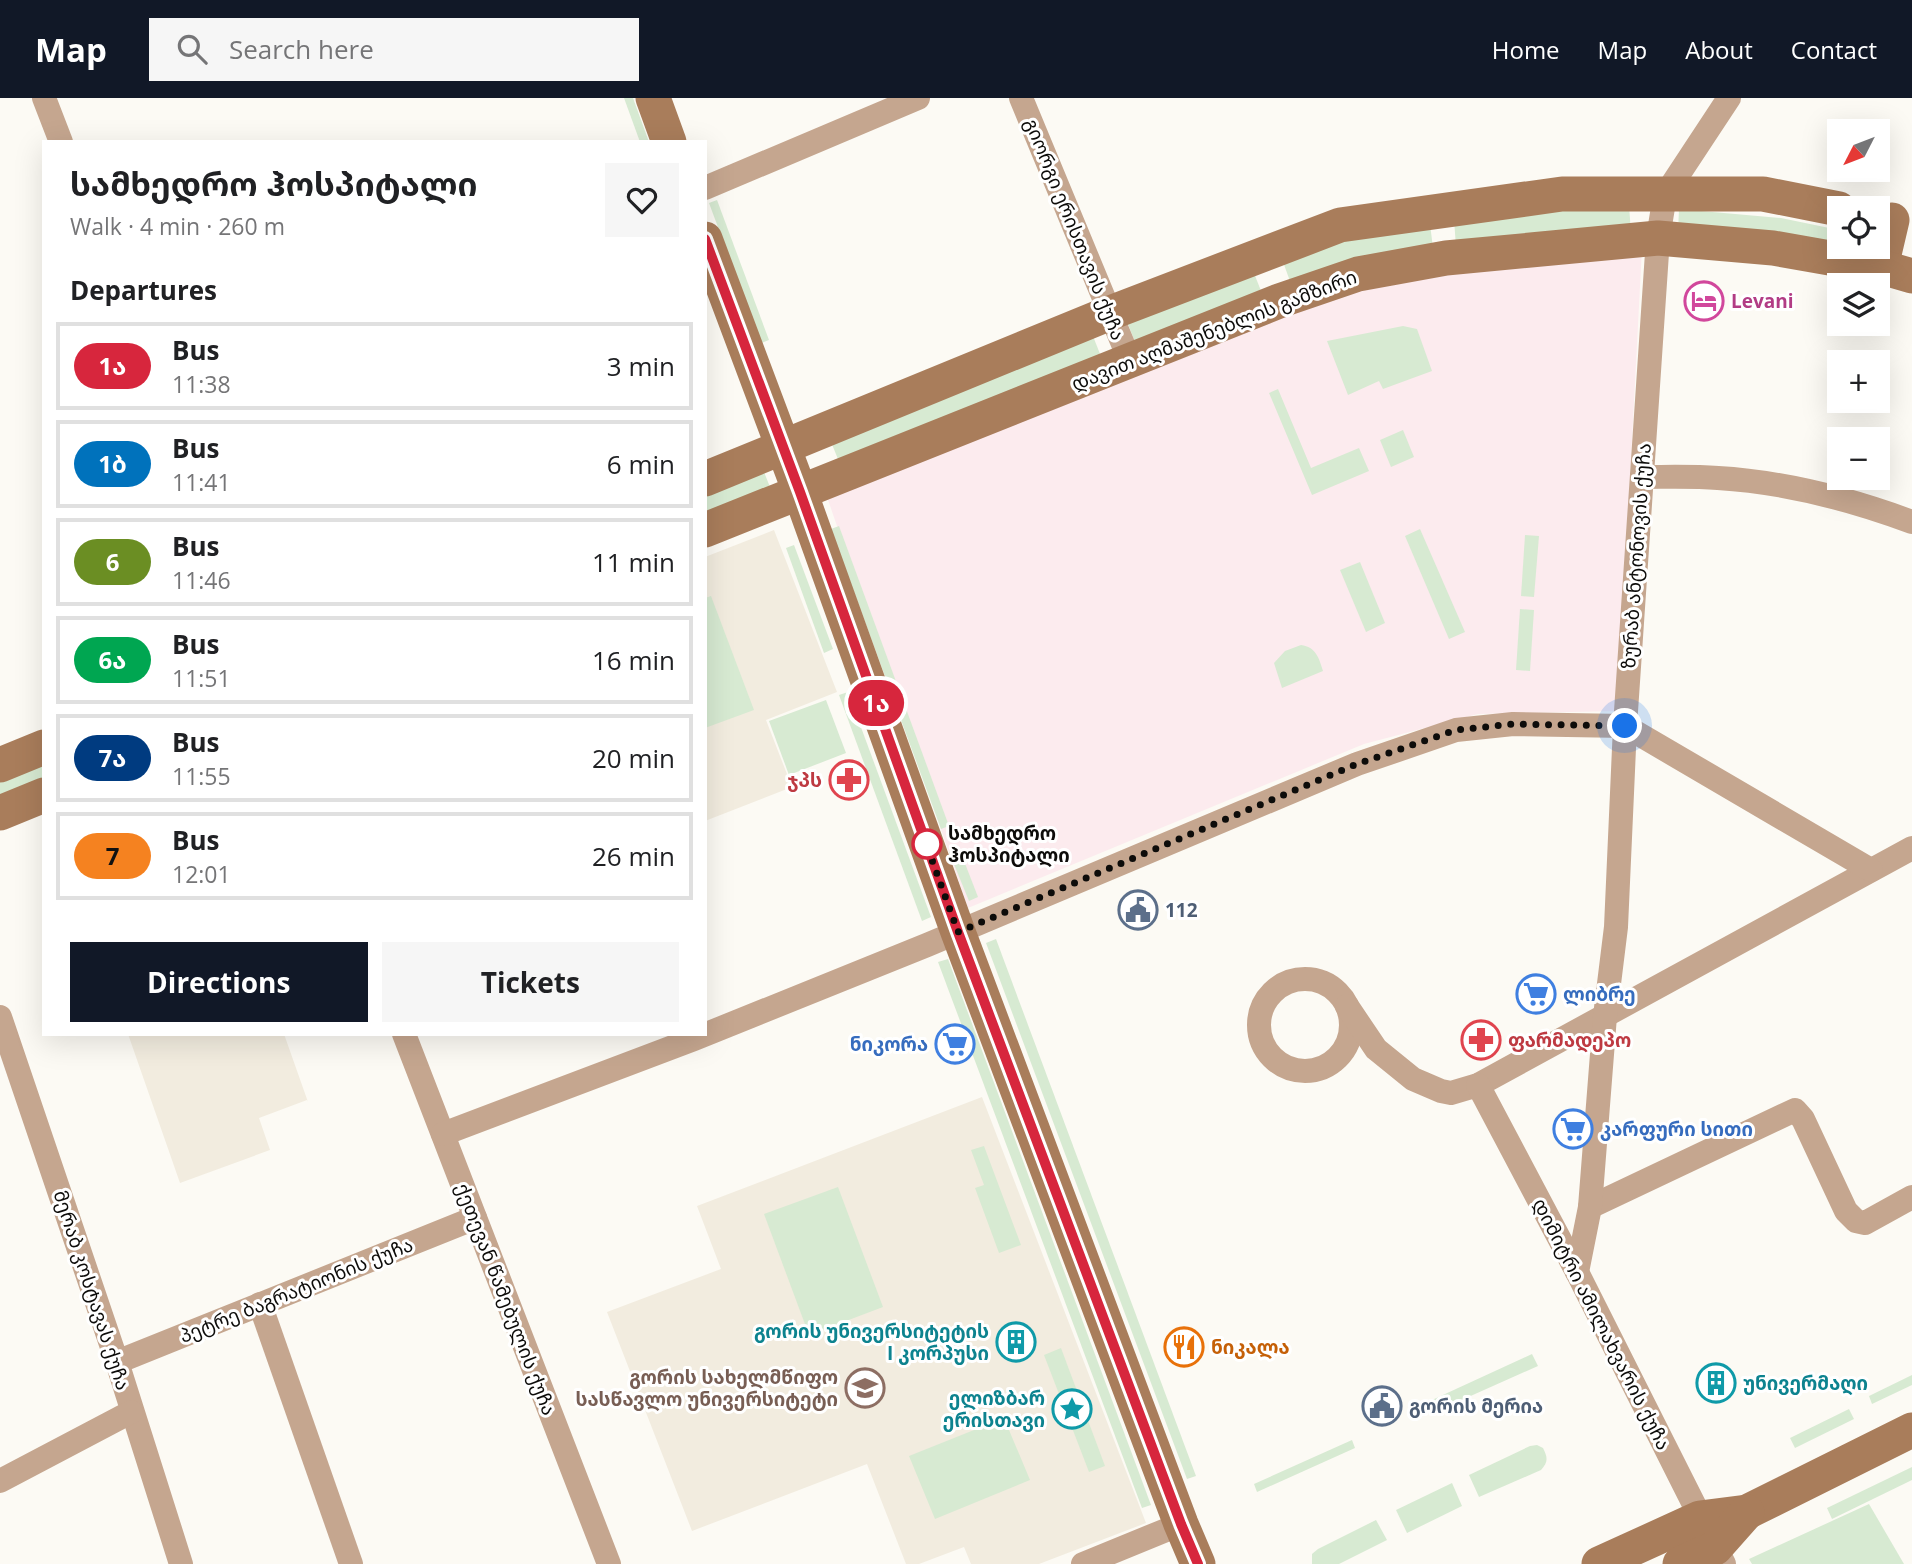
<!DOCTYPE html>
<meta charset="utf-8">
<style>
:root{--surface:#fff;--page:#f6f6f6;--text:#202124;--muted:#757577;--line:#e0e0e0;--accent:#111827}
body{margin:0;font-family:"Open Sans","Noto Sans Georgian",sans-serif;background:var(--page);color:var(--text);height:100vh;display:flex;flex-direction:column;font-size:26px;white-space:nowrap}
*{box-sizing:border-box;margin:0}
p{font-size:23px;color:var(--muted)}
.icon{flex:none;width:38px;height:38px;fill:none;stroke:currentColor;stroke-width:2;stroke-linecap:round;stroke-linejoin:round}
.map{position:relative;flex:1;overflow:hidden}
.details{position:absolute;left:42px;top:42px;width:665px;height:896px;display:flex;flex-direction:column;background:var(--surface);border-radius:0px;box-shadow:0 7px 28px #0002}
.details>*{flex:none}
.badge{padding:0 14px;border-radius:23px;font-size:24px;line-height:46px}
.needle{width:46px;rotate:228deg}
.controls{position:absolute;left:1827px;top:21px;display:grid;gap:14px}
.controls a{display:grid;place-items:center;width:63px;height:63px;border-radius:0px;background:var(--surface);box-shadow:0 7px 28px #0002;font-size:35px}
.you{position:absolute;width:35px;height:35px;margin:-18px;border:5px solid #fff;border-radius:50%;background:#1a73e8;box-shadow:0 0 0 10px #1a73e833}
.map>.badge{position:absolute;translate:-50% -50%;box-shadow:0 0 0 4px #fff}
h2{padding:0 28px;font-size:26px;line-height:63px}
.round{display:grid;place-items:center;flex:none;width:74px;height:74px;border-radius:0px;background:var(--page)}
.summary{display:flex;align-items:center;justify-content:space-between;height:119px;padding:0 28px}
h1{font-size:33px;font-weight:700;line-height:52px}
.action{display:flex;gap:14px;margin-top:auto;padding:14px 28px}
.action a{flex:1;height:80px;border-radius:0px;background:var(--accent);color:#fff;font-size:28px;font-weight:700;line-height:80px;text-align:center}
.action a+a{background:var(--page);color:var(--text)}
ul{padding:0;list-style:none}
li{display:flex;align-items:center;gap:21px;height:88px;margin:0 14px 10px;padding:0 14px;border:4px solid var(--line);border-radius:0px}
li div{flex:1}
li b{display:block;font-size:26px}
li em{font-style:normal}
li .badge{min-width:77px;font-weight:700;text-align:center}
header{display:flex;align-items:center;gap:42px;box-sizing:border-box;height:98px;padding:0 35px;background:var(--accent);color:#fff}
header strong{font-size:33px}
nav{display:flex;gap:38px;margin-inline-start:auto;font-size:24px}
.search{width:490px;height:63px;background:var(--page);display:flex;align-items:center;gap:18px;box-sizing:border-box;padding:0 24px;border-radius:0px;color:var(--muted);font-size:26px}
.map>svg:first-child{display:block}
.built{fill:#f2ecdf}
.medical{fill:#fcebee}
.green{fill:#d7ead2}
.lines{fill:none;stroke-linecap:round;stroke-linejoin:round}
.street{stroke:#c5a68f;stroke-width:24}
.secondary{stroke:#a97d5b;stroke-width:35}
.line-casing{stroke:#fff;stroke-width:16}
.line{stroke:#d7263d;stroke-width:10}
.walk{stroke:#0d0c0a;stroke-width:7;stroke-dasharray:0 12.6}
.stop-dot{fill:#fff;stroke:#d7263d;stroke-width:3.5}
.labels{text-anchor:middle;stroke-width:6;stroke-linejoin:round;paint-order:stroke}
.street-label{font-size:19px;fill:#0d0c0a;stroke:#fff}
.hotel-label{font-size:19px;font-weight:bold;fill:#b23c85;stroke:#fff;text-anchor:start}
.health-label{font-size:19px;font-weight:bold;fill:#be3a42;stroke:#fff;text-anchor:end}
.stop-label{font-size:19px;font-weight:bold;fill:#0d0c0a;stroke:#fff;text-anchor:start}
.service-label{font-size:19px;font-weight:bold;fill:#4e5e75;stroke:#fff;text-anchor:start}
.shop-label{font-size:19px;font-weight:bold;fill:#366cbe;stroke:#fff;text-anchor:start}
.culture-label{font-size:19px;font-weight:bold;fill:#0d838f;stroke:#fff;text-anchor:end}
.food-label{font-size:19px;font-weight:bold;fill:#c56008;stroke:#fff;text-anchor:start}
.education-label{font-size:19px;font-weight:bold;fill:#785e54;stroke:#fff;text-anchor:end}
</style>
<header>
<strong>Map</strong>
<div class="search"><svg class="icon" aria-label="search" viewBox="0 0 24 24"><circle cx="10" cy="10" r="6"/><path d="M15 15l6 6"/></svg>Search here</div>
<nav><a>Home</a><a>Map</a><a>About</a><a>Contact</a></nav>
</header>
<div class="map">
<svg width="1912" height="1466" viewBox="0 0 1912 1466">
<rect width="100%" height="100%" fill="#fcfaf4"/>
<g class="built">
<path d="M774 432 837 594 766 622 792 689 705 723V459Z"/>
<path d="M128 936H284L308 1004 307 1002 259 1020 270 1052 180 1085Z"/>
<path d="M982 999 1146 1425 1039 1466H971L964 1449 919 1466H906L867 1366 692 1433 607 1214 721 1171 697 1108Z"/>
</g>
<path class="medical" d="M1642 150 1618 613 1478 616 1364 646 968 810 826 396 1348 182Z"/>
<g class="green">
<path d="M624 0H633L649 44H640Z"/>
<path d="M717 102 769 242 761 245 709 105Z"/>
<path d="M1629 107 1631 135 1456 149 1454 121Z"/>
<path d="M1679 111 1781 120 1839 132V149H1872L1868 164 1678 135Z"/>
<path d="M1430 126 1433 150 1291 186 1282 161 1348 141Z"/>
<path d="M1252 170 1263 198 1137 249 1126 221Z"/>
<path d="M1403 228 1417 231 1432 273 1383 291 1379 283 1348 297 1327 243Z"/>
<path d="M1091 233 1102 261 840 366 829 339Z"/>
<path d="M1278 291 1311 370 1359 350 1369 373 1312 397 1269 295Z"/>
<path d="M1403 332 1414 359 1391 369 1380 342Z"/>
<path d="M762 369 772 394 705 420V392Z"/>
<path d="M839 428 949 728 941 731 831 431Z"/>
<path d="M1420 431 1465 534 1449 541 1405 438Z"/>
<path d="M1525 437 1539 438 1534 499 1521 498Z"/>
<path d="M794 447 833 551 824 555 786 450Z"/>
<path d="M1360 464 1385 525 1366 534 1340 472Z"/>
<path d="M711 498 754 612 705 630V500Z"/>
<path d="M1520 511 1534 512 1530 573 1516 572Z"/>
<path d="M1301 547C1316 549 1319 560 1323 573L1282 590 1274 565 1285 553Z"/>
<path d="M848 594 931 819 922 823 839 597Z"/>
<path d="M826 602 846 655 789 677 769 623Z"/>
<path d="M44 659V688L0 705V677Z"/>
<path d="M959 750 978 799 969 803 949 754Z"/>
<path d="M996 841 1196 1378 1187 1381 986 845Z"/>
<path d="M948 861 1151 1407 1142 1410 938 864Z"/>
<path d="M984 1048 1021 1147 999 1155 975 1090 984 1087 971 1052Z"/>
<path d="M838 1089 883 1209 809 1237 764 1116Z"/>
<path d="M1061 1250 1105 1368 1089 1374 1044 1257Z"/>
<path d="M1532 1256 1538 1268 1437 1313 1432 1302Z"/>
<path d="M1912 1277V1287L1872 1306 1869 1298Z"/>
<path d="M1849 1311 1854 1321 1795 1350 1790 1340Z"/>
<path d="M1004 1320 1030 1382 935 1421 909 1358Z"/>
<path d="M1352 1342 1355 1350 1257 1394 1254 1386Z"/>
<path d="M1537 1347 1543 1350C1548 1360 1548 1364 1541 1372L1479 1399 1469 1377 1530 1348Z"/>
<path d="M1912 1369V1382L1832 1421 1827 1410Z"/>
<path d="M1452 1385 1462 1408 1407 1435 1396 1412Z"/>
<path d="M1869 1406 1904 1466H1752L1749 1461Z"/>
<path d="M1376 1422 1387 1442 1339 1466H1312V1456L1318 1451Z"/>
</g>
<g class="lines">
<g class="street">
<path d="M44 0 61 44"/>
<path d="M1021 0 1130 263"/>
<path d="M705 90 918 0"/>
<path d="M1642 379C1667 379 1692 378 1718 380 1784 384 1850 401 1912 424"/>
<circle cx="1305" cy="927" r="46"/>
<path d="M1347 908 1376 951 1413 981 1441 993 1451 995 1478 987 1912 750"/>
<path d="M0 919 117 1264 181 1466"/>
<path d="M404 936 609 1466"/>
<path d="M1478 987 1577 1174 1724 1466"/>
<path d="M443 1036 694 941 927 847 1357 666 1456 632 1513 626 1625 628 1871 772"/>
<path d="M1590 1109 1795 1012 1803 1021 1846 1113 1856 1123 1865 1125 1912 1099"/>
<path d="M1577 1174 1590 1109 1605 918 1616 829 1625 628 1658 140 1665 97 1729 0"/>
<path d="M260 1206 351 1466"/>
<path d="M117 1264 475 1120"/>
<path d="M0 1383 131 1314"/>
<path d="M1083 1466 1181 1426"/>
</g>
<g class="secondary">
<path d="M653 0 669 44"/>
<path d="M705 141 800 394 958 834 1181 1426 1198 1466"/>
<path d="M1881 169 1892 122"/>
<path d="M705 381 1110 215 1340 127 1562 96H1763L1839 111"/>
<path d="M705 432 1279 203 1358 176 1446 160 1658 140 1773 150 1881 169 1912 178"/>
<path d="M0 667 44 649"/>
<path d="M0 715 44 697"/>
<path d="M1599 1466 1700 1420 1747 1414 1912 1332"/>
<path d="M1680 1466 1715 1450 1747 1414"/>
</g>
</g>
<g class="lines">
<g class="line-casing">
<path id="line" d="M705 141 800 394 958 834 1181 1426 1198 1466"/>
</g>
<use href="#line" class="line"/>
<path class="walk" d="M927 746 923 737 958 834 1357 666 1456 632 1513 626 1625 628"/>
</g>
<defs>
<g id="hotel-ring" transform="scale(2.0125)"><circle r="9.5" fill="#fff" stroke="#d1479c" stroke-width="1.5"/><path d="M-6-4.5h1.5V1H6V5H4.5V3h-9V5H-6ZM-4 0a1.8 1.8 0 1 1 3.6 0ZM.5 0V-2.5h3Q6-2.5 6 0Z" fill="#d1479c"/></g>
<g id="pharmacy-ring" transform="scale(2.0125)"><circle r="9.5" fill="#fff" stroke="#e0444e" stroke-width="1.5"/><path d="M-2-6h4v4h4v4h-4v4h-4v-4h-4v-4h4Z" fill="#e0444e"/></g>
<g id="civic-ring" transform="scale(2.0125)"><circle r="9.5" fill="#fff" stroke="#5c6f8a" stroke-width="1.5"/><path d="M-.6-6.5H3V-4.5H.6V-3L4-1V1h2V6H-6V1h2V-1L-.6-3ZM-1.2 2.5V6h2.4V2.5Z" fill="#5c6f8a"/></g>
<g id="supermarket-ring" transform="scale(2.0125)"><circle r="9.5" fill="#fff" stroke="#3f7fe0" stroke-width="1.5"/><path d="M-6-5.5h2.5l.6 2H6L4.5 2H-2.5L-4.4-4H-6ZM-1.5 3.2a1.3 1.3 0 1 0 .1 0ZM3 3.2a1.3 1.3 0 1 0 .1 0Z" fill="#3f7fe0"/></g>
<g id="building-ring" transform="scale(2.0125)"><circle r="9.5" fill="#fff" stroke="#0f9aa8" stroke-width="1.5"/><path d="M-4-6H4V6H1V3H-1V6H-4ZM-2.5-4.3h1.7v1.8h-1.7ZM.8-4.3h1.7v1.8H.8ZM-2.5-1h1.7V.8h-1.7ZM.8-1h1.7V.8H.8Z" fill="#0f9aa8"/></g>
<g id="restaurant-ring" transform="scale(2.0125)"><circle r="9.5" fill="#fff" stroke="#e8710a" stroke-width="1.5"/><path d="M-5-6h1v4h1v-4h1v4h1v-4h1v5L-1.5 .5V6h-2V.5L-5-1ZM5-6V6H3V1.5H1.5Q1.5-4 5-6Z" fill="#e8710a"/></g>
<g id="university-ring" transform="scale(2.0125)"><circle r="9.5" fill="#fff" stroke="#8d6e63" stroke-width="1.5"/><path d="M0-5L7-2L0 1L-7-2ZM-4 1L0 2.5L4 1V4Q0 6-4 4Z" fill="#8d6e63"/></g>
<g id="sight-ring" transform="scale(2.0125)"><circle r="9.5" fill="#fff" stroke="#0f9aa8" stroke-width="1.5"/><path d="M0-6L1.8-2.2L6-1.7L2.9 1.2L3.7 5.4L0 3.3L-3.7 5.4L-2.9 1.2L-6-1.7L-1.8-2.2Z" fill="#0f9aa8"/></g>
</defs>
<g fill-rule="evenodd">
<use href="#hotel-ring" x="1704" y="203"/>
<use href="#pharmacy-ring" x="849" y="682"/>
<use href="#civic-ring" x="1138" y="812"/>
<use href="#supermarket-ring" x="1536" y="896"/>
<use href="#pharmacy-ring" x="1481" y="942"/>
<use href="#supermarket-ring" x="955" y="946"/>
<use href="#supermarket-ring" x="1573" y="1031"/>
<use href="#building-ring" x="1016" y="1244"/>
<use href="#restaurant-ring" x="1184" y="1249"/>
<use href="#building-ring" x="1716" y="1285"/>
<use href="#university-ring" x="865" y="1290"/>
<use href="#civic-ring" x="1382" y="1308"/>
<use href="#sight-ring" x="1072" y="1311"/>
</g>
<circle class="stop-dot" cx="927" cy="746" r="14"/>
<g class="labels">
<g class="street-label">
<text transform="translate(1075 131) rotate(68)" y="7">გიორგი ერისთავის ქუჩა</text>
<text transform="translate(1214 232) rotate(-21)" y="7">დავით აღმაშენებლის გამზირი</text>
<text transform="translate(1636 458) rotate(-86)" y="7">ზურაბ ანტონოვის ქუჩა</text>
<text transform="translate(92 1192) rotate(72)" y="7">მერაბ კოსტავას ქუჩა</text>
<text transform="translate(296 1192) rotate(-22)" y="7">პეტრე ბაგრატიონის ქუჩა</text>
<text transform="translate(506 1201) rotate(69)" y="7">ქეთევან წამებულის ქუჩა</text>
<text transform="translate(1602 1226) rotate(63)" y="7">დიმიტრი ამილახვარის ქუჩა</text>
</g>
<g class="hotel-label">
<text x="1731" y="210">Levani</text>
</g>
<g class="health-label">
<text x="822" y="689">ჯპს</text>
<text x="1508" y="949" text-anchor="start">ფარმადეპო</text>
</g>
<g class="stop-label">
<text x="948" y="742">სამხედრო<tspan x="948" dy="22">ჰოსპიტალი</tspan></text>
</g>
<g class="service-label">
<text x="1165" y="819">112</text>
<text x="1409" y="1315">გორის მერია</text>
</g>
<g class="shop-label">
<text x="1563" y="903">ლიბრე</text>
<text x="928" y="953" text-anchor="end">ნიკორა</text>
<text x="1600" y="1038">კარფური სითი</text>
</g>
<g class="culture-label">
<text x="989" y="1240">გორის უნივერსიტეტის<tspan x="989" dy="22">I კორპუსი</tspan></text>
<text x="1743" y="1292" text-anchor="start">უნივერმაღი</text>
<text x="1045" y="1307">ელიზბარ<tspan x="1045" dy="22">ერისთავი</tspan></text>
</g>
<g class="food-label">
<text x="1211" y="1256">ნიკალა</text>
</g>
<g class="education-label">
<text x="838" y="1286">გორის სახელმწიფო<tspan x="838" dy="22">სასწავლო უნივერსიტეტი</tspan></text>
</g>
</g>
</svg>
<div class="controls">
<a><svg class="needle" viewBox="-14 -14 28 28"><path d="M0-13l5 13h-10z" fill="#e53935"/><path d="M0 13l5-13h-10z" fill="#757577"/></svg></a>
<a><svg class="icon" aria-label="locate" viewBox="0 0 24 24"><circle cx="12" cy="12" r="6"/><path d="M12 2v4M12 18v4M2 12h4M18 12h4"/></svg></a>
<a><svg class="icon" aria-label="layers" viewBox="0 0 24 24"><path d="M12 4l9 5-9 5-9-5zM3 14l9 5 9-5"/></svg></a>
<a>+</a>
<a>−</a>
</div>
<div class="you" style="left:1625px;top:628px"></div>
<b class="badge" style="left:876px;top:605px;background:#d7263d;color:#fff">1ა</b>
<section class="details">
<div class="summary"><div><h1>სამხედრო ჰოსპიტალი</h1><p>Walk · 4 min · 260 m</p></div><a class="round"><svg class="icon" aria-label="heart" viewBox="0 0 24 24"><path d="M12 20l-8-8c-3-5 5-10 8-4 3-6 11-1 8 4z"/></svg></a></div>
<h2>Departures</h2>
<ul>
<li><span class="badge" style="background:#d7263d;color:#fff">1ა</span><div><b>Bus</b><p>11:38</p></div><em>3 min</em></li>
<li><span class="badge" style="background:#0072bc;color:#fff">1ბ</span><div><b>Bus</b><p>11:41</p></div><em>6 min</em></li>
<li><span class="badge" style="background:#6b8e23;color:#fff">6</span><div><b>Bus</b><p>11:46</p></div><em>11 min</em></li>
<li><span class="badge" style="background:#00a651;color:#fff">6ა</span><div><b>Bus</b><p>11:51</p></div><em>16 min</em></li>
<li><span class="badge" style="background:#003b80;color:#fff">7ა</span><div><b>Bus</b><p>11:55</p></div><em>20 min</em></li>
<li><span class="badge" style="background:#f58220;color:#111">7</span><div><b>Bus</b><p>12:01</p></div><em>26 min</em></li>
</ul>
<div class="action"><a>Directions</a><a>Tickets</a></div>
</section>
</div>
